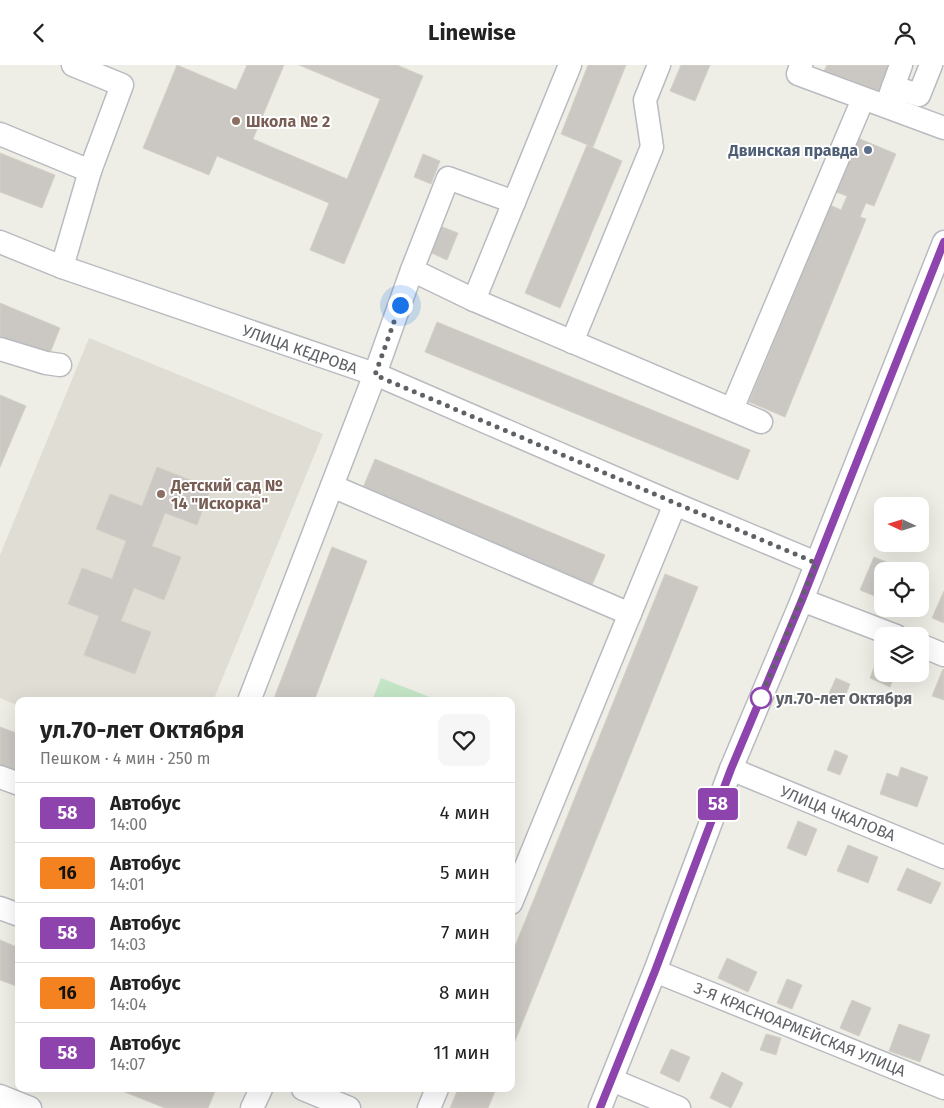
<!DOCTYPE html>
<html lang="ru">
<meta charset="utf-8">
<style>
:root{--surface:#fff;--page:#f6f6f6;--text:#222;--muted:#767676;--line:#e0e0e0}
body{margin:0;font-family:"Fira Sans",sans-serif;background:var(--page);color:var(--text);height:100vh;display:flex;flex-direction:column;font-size:19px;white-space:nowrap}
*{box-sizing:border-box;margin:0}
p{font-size:16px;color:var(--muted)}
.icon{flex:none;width:28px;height:28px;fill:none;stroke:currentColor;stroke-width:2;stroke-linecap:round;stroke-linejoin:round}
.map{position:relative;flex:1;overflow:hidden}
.sheet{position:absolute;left:15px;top:632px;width:500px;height:395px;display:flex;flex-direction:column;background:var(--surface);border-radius:10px;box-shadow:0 5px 20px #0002}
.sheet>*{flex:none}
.badge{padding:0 10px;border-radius:4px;font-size:18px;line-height:32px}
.needle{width:32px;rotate:274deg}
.fabs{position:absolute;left:874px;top:432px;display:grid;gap:10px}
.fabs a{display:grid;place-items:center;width:55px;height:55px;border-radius:10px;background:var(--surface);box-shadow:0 5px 20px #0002;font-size:25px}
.you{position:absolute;width:25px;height:25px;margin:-12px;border:4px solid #fff;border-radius:50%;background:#1a73e8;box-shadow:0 0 0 8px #1a73e833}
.map>.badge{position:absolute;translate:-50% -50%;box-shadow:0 0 0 2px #fff}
.round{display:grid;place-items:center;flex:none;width:52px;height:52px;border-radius:10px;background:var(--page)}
.headline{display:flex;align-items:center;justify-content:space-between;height:85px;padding:0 25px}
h1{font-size:24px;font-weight:700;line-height:38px}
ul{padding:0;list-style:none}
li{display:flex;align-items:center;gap:15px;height:60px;padding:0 25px;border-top:1px solid var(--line)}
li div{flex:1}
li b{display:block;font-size:19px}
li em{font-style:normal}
li .badge{min-width:55px;font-weight:700;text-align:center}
header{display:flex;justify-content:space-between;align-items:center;height:65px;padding:0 25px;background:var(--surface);font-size:22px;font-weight:700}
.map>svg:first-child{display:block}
.education{fill:#dfddd4}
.green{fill:#c4e5c6}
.building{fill:#cbc8c3;stroke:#d4d0c5}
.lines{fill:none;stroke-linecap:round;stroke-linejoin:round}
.minor-casing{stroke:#b8bbbf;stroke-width:25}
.minor{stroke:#fff;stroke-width:22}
.line-casing{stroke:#fff;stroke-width:11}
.line{stroke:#8e44ad;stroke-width:8}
.walk{stroke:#5e6166;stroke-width:5;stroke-dasharray:0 9}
.education-dot{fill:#8d6e63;stroke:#fff;stroke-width:2}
.service-dot{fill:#5c6f8a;stroke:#fff;stroke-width:2}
.stop-dot{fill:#fff;stroke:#8e44ad;stroke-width:2.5}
.labels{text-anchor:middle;stroke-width:4;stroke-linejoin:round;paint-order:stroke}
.education-label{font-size:16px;font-weight:bold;fill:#785e54;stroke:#fff;text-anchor:start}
.service-label{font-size:16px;font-weight:bold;fill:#4e5e75;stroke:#fff;text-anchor:end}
.street-label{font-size:16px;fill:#5e6166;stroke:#fff}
.stop-label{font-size:16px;font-weight:bold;fill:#5e6166;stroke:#fff;text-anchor:start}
</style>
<header><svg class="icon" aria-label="back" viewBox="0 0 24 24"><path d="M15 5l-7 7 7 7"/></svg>Linewise<svg class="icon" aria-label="person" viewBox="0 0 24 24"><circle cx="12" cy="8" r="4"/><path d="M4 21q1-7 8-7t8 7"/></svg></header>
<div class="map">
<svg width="944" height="1043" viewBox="0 0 944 1043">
<rect width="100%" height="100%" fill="#efeee6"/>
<path class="education" d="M89 273 323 369 213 636H19V641L0 633V490Z"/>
<path class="green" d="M381 613 440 636H372Z"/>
<g class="building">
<path d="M177 0 236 25 247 0H284L253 74 347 114 380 34 299 0H397L423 11 344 199 310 185 329 138 217 91 209 110 143 83Z"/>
<path d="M588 0H626L593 82 561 69Z"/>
<path d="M681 0H710L695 36 670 26Z"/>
<path d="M827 0H891L879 31 823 8Z"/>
<path d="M853 71 896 89 874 141 866 138 860 152 866 154 785 352 749 337 830 140 841 145 847 131 831 125Z"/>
<path d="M587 80 622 96 560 243 525 228Z"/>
<path d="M0 88 55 110 42 143 0 127Z"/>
<path d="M423 89 440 96 431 119 414 112Z"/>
<path d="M440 161 458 168 447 195 429 187Z"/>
<path d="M0 238 60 263 46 298 0 280Z"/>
<path d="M437 257 750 385 738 415 425 287Z"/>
<path d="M0 330 26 341 0 402Z"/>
<path d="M375 394 605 490 592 520 362 425Z"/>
<path d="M157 402 211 423 197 460 165 448 152 481 181 492 164 535 134 523 121 556 151 567 135 609 84 590 99 551 68 539 82 503 112 514 126 476 96 464 110 429 142 441Z"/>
<path d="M332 482 367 496 314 636H273Z"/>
<path d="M874 492 903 504 902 506H882V534L860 525Z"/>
<path d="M665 509 698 522 511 986V891Z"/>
<path d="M944 526V558L932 553Z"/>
<path d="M882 582V609H895L890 622 870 613Z"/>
<path d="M943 604 944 605V635L932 631Z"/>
<path d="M836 613 850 619 842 639 827 633Z"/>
<path d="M0 662 19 669V710L0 703Z"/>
<path d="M835 685 848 691 840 710 827 705Z"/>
<path d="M901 702 928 712 917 742 880 729 887 708 898 712Z"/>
<path d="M798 756 817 764 806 791 787 783Z"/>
<path d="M848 780 878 792 868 818 837 806Z"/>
<path d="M907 803 941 818 931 839 897 825Z"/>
<path d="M0 875 19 883V922L0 915Z"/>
<path d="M727 893 757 907 748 927 718 913Z"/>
<path d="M787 914 802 920 792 944 777 938Z"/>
<path d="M852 935 871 943 859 971 840 963Z"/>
<path d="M899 959 930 970 920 997 889 986Z"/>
<path d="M766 969 781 973 776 990 760 985Z"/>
<path d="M671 984 690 992 679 1017 660 1008Z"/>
<path d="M722 1007 743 1018 731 1043 710 1033Z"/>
<path d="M117 1024H216L208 1043H165Z"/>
<path d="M458 1024H496L488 1043H450Z"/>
</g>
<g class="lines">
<g class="minor-casing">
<g id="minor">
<path d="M801 0 798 9 944 63"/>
<path d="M893 22 919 30 931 0"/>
<path d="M888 36 901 0"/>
<path d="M0 69 90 106"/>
<path d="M0 177 62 202 380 311 675 439 816 498"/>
<path d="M62 202 90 106 122 20 73 0"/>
<path d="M412 205 448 113 514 137"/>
<path d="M474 235 761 357"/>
<path d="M572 277 652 82 645 35 659 0"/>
<path d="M0 284 46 298 60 300"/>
<path d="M732 344 863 34"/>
<path d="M332 421 630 549"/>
<path d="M802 535 896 571"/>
<path d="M920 580 944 590"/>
<path d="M249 636 375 309 412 205 474 235 570 0"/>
<path d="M731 704 944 792"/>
<path d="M0 712 19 719"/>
<path d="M511 838 675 439"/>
<path d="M0 843 19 850"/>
<path d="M655 906 944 1023"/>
<path d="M612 1015 679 1043"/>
<path d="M303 1024 349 1043"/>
<path d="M0 1031 30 1043"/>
<path d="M252 1043 261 1024"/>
<path d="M429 1043 437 1024"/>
<path d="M600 1043 655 906 731 704 802 535 944 177"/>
</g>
</g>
<use href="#minor" class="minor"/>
</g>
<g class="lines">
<g class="line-casing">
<path id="line" d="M600 1043 655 906 731 704 802 535 944 177"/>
</g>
<use href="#line" class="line"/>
<path class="walk" d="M400 240 375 310 816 498 759 637 761 633"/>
</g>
<g class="education-dot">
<circle cx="236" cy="56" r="5"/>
<circle cx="161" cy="429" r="5"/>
</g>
<circle class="service-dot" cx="868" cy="85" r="5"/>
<circle class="stop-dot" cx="761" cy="633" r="10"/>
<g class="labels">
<g class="education-label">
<text x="246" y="62">Школа № 2</text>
<text x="171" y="426">Детский сад №<tspan x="171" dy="18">14 "Искорка"</tspan></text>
</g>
<g class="service-label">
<text x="858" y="91">Двинская правда</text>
</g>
<g class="street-label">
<text transform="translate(300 284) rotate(19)" y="6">УЛИЦА КЕДРОВА</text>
<text transform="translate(838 748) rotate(22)" y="6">УЛИЦА ЧКАЛОВА</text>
<text transform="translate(800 964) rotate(22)" y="6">3-Я КРАСНОАРМЕЙСКАЯ УЛИЦА</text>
</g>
<g class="stop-label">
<text x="776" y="639">ул.70-лет Октября</text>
</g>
</g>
</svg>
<div class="fabs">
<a><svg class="needle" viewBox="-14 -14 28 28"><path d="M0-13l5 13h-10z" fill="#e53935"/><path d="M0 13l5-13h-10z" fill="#767676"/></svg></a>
<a><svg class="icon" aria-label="locate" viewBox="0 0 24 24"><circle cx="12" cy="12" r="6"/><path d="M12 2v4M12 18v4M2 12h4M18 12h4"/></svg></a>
<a><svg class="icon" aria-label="layers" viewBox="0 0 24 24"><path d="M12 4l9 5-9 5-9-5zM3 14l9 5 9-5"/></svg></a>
</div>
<div class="you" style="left:400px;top:240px"></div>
<b class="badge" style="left:718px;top:739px;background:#8e44ad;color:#fff">58</b>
<section class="sheet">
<div class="headline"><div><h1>ул.70-лет Октября</h1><p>Пешком · 4 мин · 250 m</p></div><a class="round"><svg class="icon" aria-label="heart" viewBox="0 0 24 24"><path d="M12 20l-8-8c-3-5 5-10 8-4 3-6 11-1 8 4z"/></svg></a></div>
<ul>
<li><span class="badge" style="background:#8e44ad;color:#fff">58</span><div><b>Автобус</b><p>14:00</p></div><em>4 мин</em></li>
<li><span class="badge" style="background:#f58220;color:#111">16</span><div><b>Автобус</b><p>14:01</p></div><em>5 мин</em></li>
<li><span class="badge" style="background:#8e44ad;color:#fff">58</span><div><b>Автобус</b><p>14:03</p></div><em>7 мин</em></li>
<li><span class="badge" style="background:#f58220;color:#111">16</span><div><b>Автобус</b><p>14:04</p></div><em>8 мин</em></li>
<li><span class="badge" style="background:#8e44ad;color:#fff">58</span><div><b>Автобус</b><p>14:07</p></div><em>11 мин</em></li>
</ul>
</section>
</div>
